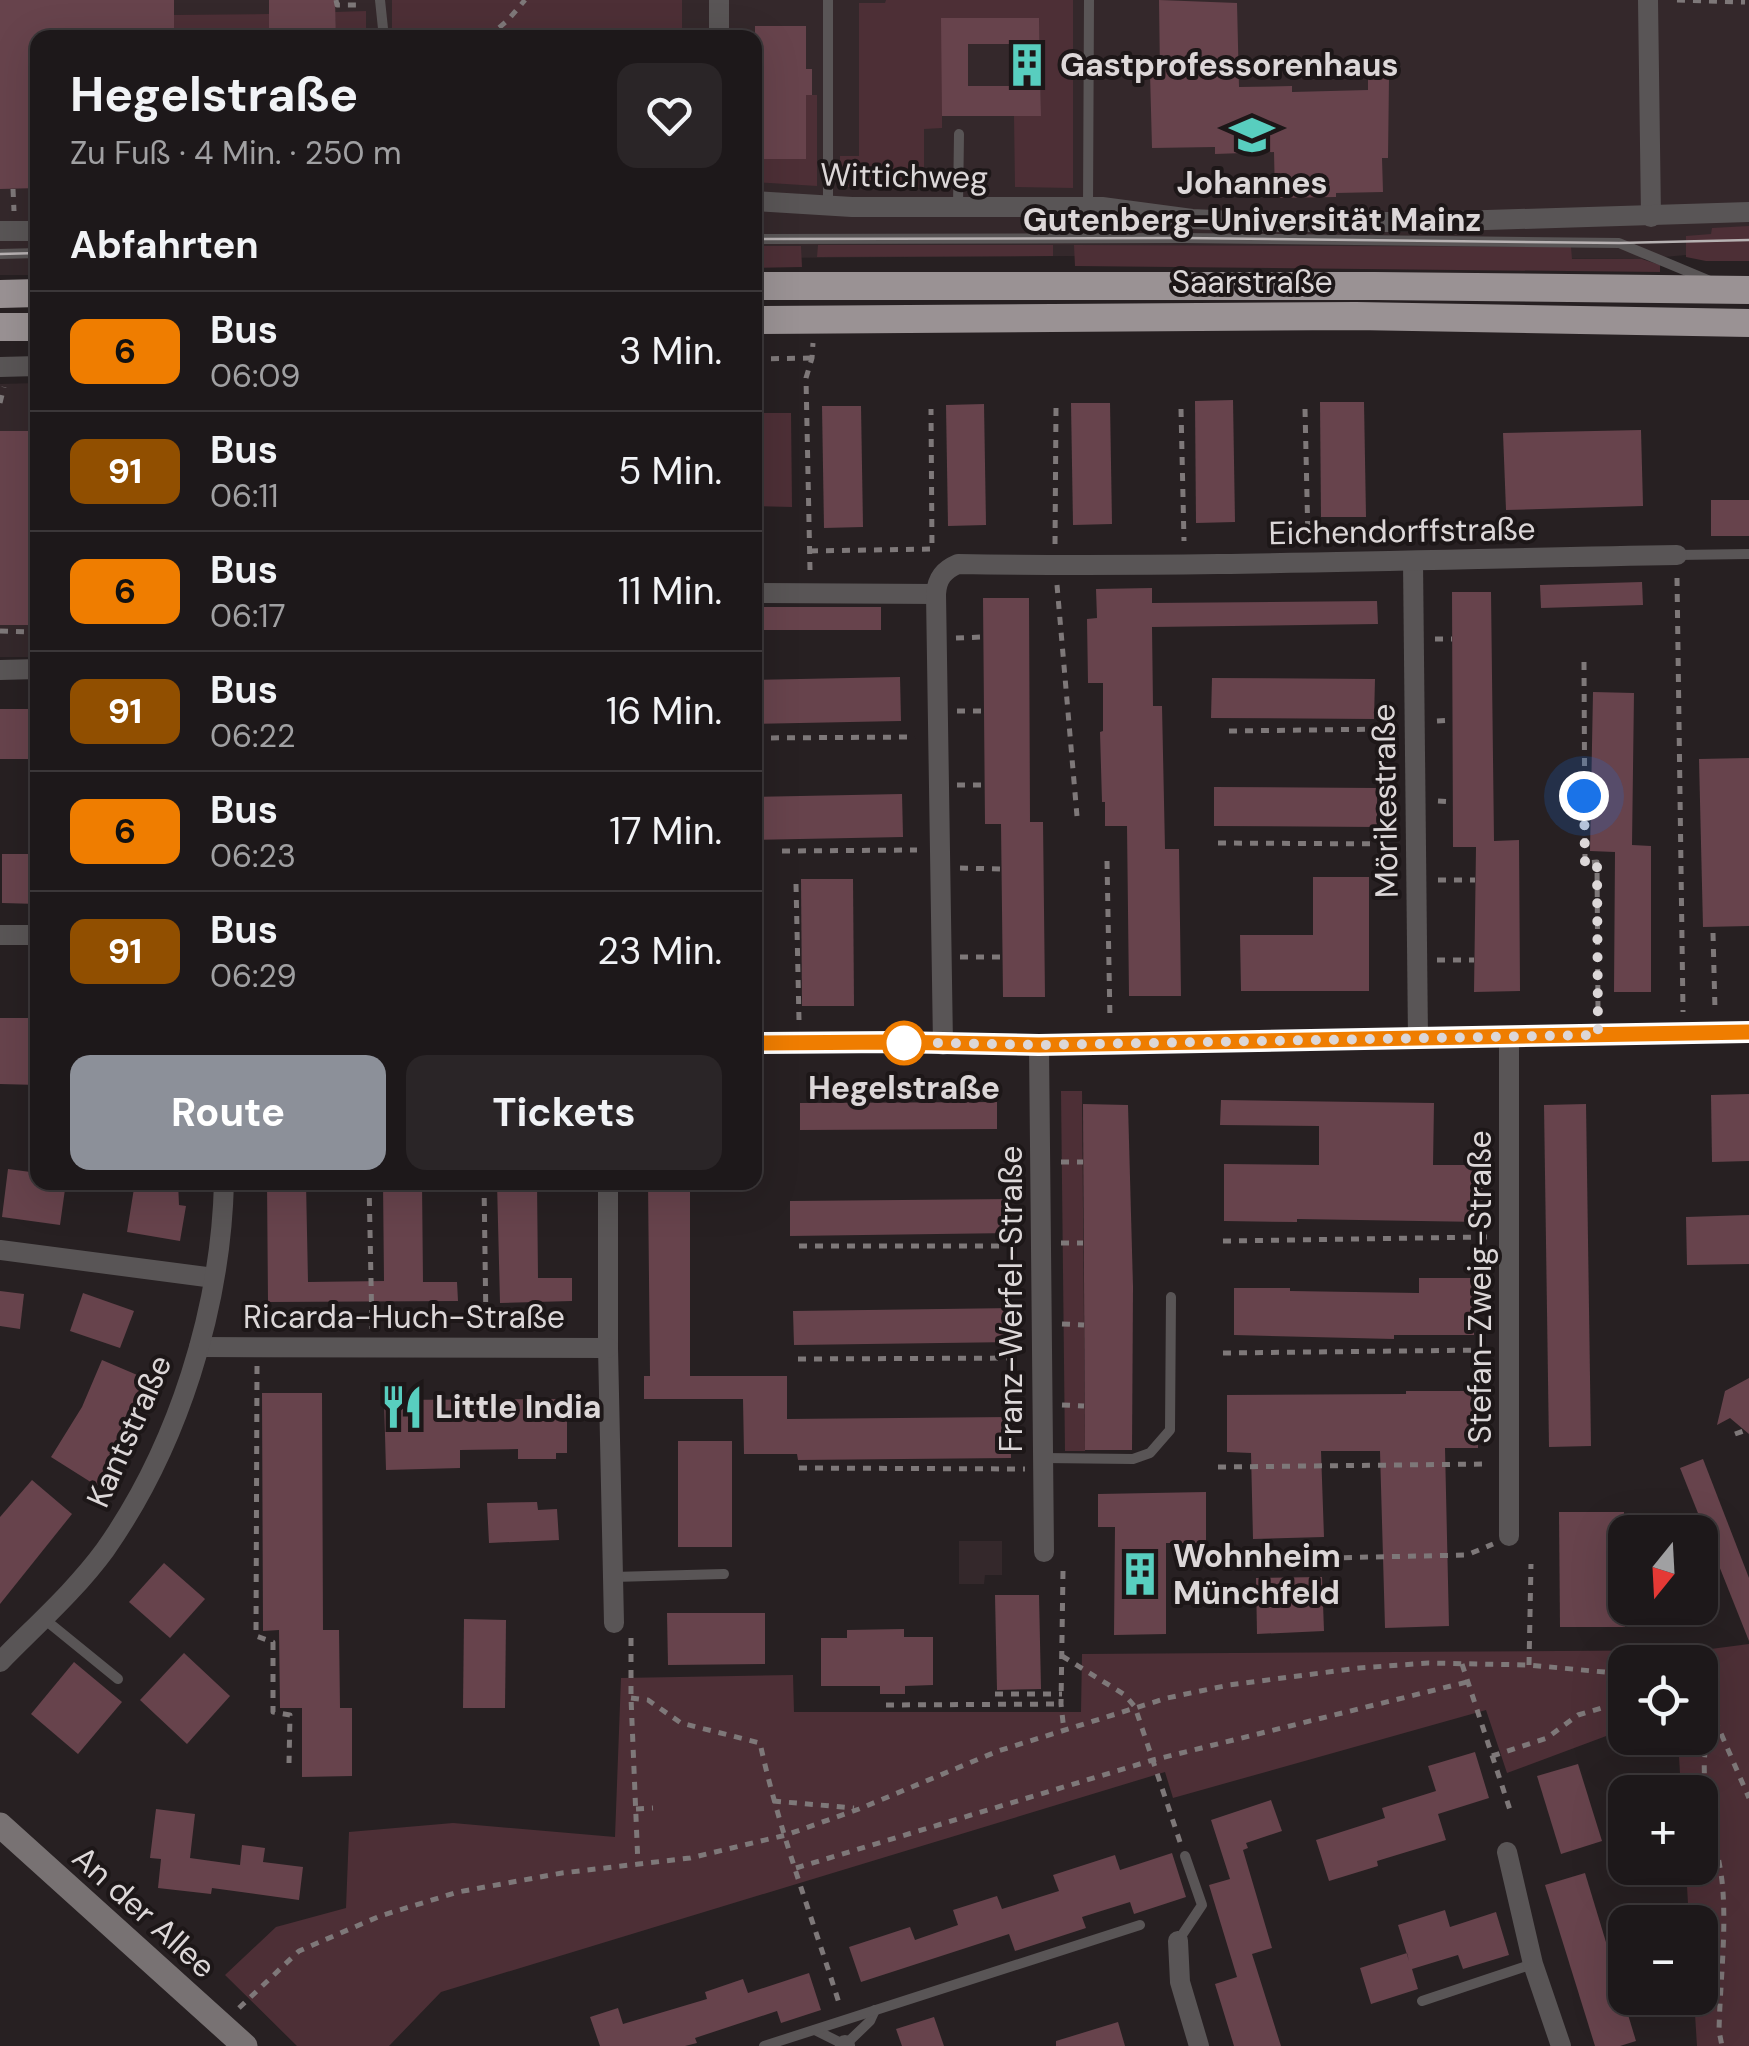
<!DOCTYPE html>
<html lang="de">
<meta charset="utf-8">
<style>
:root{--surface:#1d181a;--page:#2a2527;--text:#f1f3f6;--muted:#a0a0a2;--line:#3b3739;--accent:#8c9099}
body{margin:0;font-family:"DM Sans",sans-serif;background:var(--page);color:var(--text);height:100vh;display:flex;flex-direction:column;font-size:38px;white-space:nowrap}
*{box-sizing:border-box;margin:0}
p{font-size:32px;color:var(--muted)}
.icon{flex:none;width:55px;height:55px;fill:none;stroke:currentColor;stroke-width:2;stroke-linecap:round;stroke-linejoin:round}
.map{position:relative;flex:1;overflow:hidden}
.panel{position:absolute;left:30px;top:30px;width:732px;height:1160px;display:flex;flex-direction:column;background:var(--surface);border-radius:20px;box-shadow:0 10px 40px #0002,0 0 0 2px var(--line)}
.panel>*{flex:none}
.badge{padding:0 20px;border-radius:15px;font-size:35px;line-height:65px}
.needle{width:65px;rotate:198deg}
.fabs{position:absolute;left:1608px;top:1515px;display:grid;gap:20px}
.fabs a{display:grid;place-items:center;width:110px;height:110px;border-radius:20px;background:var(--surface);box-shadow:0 10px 40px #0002,0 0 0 2px var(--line);font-size:50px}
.you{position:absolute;width:50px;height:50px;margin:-25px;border:8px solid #fff;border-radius:50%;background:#1a73e8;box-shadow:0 0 0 15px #1a73e833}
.map>.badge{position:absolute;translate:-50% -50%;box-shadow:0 0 0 5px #fff}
h2{padding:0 40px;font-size:38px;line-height:90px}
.round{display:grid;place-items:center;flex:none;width:105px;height:105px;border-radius:20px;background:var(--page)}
.head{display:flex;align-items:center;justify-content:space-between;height:170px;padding:0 40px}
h1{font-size:48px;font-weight:700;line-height:75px}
.action{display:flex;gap:20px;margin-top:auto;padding:20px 40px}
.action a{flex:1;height:115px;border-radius:20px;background:var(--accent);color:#fff;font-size:40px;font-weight:700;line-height:115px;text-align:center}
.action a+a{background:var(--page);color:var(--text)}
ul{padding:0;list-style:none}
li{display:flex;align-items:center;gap:30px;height:120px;padding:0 40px;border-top:2px solid var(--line)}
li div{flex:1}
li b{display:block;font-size:38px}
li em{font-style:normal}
li .badge{min-width:110px;font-weight:700;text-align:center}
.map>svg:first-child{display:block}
.built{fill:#34282b}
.green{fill:#4d2f36}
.building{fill:#67434c;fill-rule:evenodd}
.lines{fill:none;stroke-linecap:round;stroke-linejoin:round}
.path{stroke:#7e7879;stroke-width:5;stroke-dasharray:8 8;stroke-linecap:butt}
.service{stroke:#595556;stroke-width:10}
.minor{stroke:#595556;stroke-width:20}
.secondary{stroke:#787273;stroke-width:25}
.trunk{stroke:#9a9294;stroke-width:28}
.tram{stroke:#b7b1b2;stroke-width:2.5}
.line-casing{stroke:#fff;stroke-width:22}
.line{stroke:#ef7d00;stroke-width:15}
.walk{stroke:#dcd7d8;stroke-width:10;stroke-dasharray:0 18}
.stop-dot{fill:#fff;stroke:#ef7d00;stroke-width:5}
.labels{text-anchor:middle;stroke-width:8;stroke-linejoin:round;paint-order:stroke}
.poi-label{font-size:32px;font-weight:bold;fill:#dcd7d8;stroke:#1d1718;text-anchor:start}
.street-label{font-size:32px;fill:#dcd7d8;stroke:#1d1718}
.stop-label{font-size:32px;font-weight:bold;fill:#dcd7d8;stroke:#1d1718}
</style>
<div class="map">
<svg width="1749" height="2046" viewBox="0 0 1749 2046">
<rect width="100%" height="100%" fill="#272022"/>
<g class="built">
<path d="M0 0H1749V254L1686 255 1642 259 1074 256 755 258V38H38L37 275H0Z"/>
<path d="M37 383V657H0V384Z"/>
<path d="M959 1541H1002V1575H985L984 1584H959Z"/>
</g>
<g class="green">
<rect x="392" y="0" width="290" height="37"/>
<path d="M886 0H1073V188L1015 187 1014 116H1041L1039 18 942 19V128L924 129V188L840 187V156H859V3H885Z"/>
<path d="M366 11V37H336L335 12Z"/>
<path d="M269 14V37H174V15Z"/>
<path d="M806 95H817V186L755 182V159Z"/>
<path d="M1749 226V261H1706L1686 257V236L1711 234 1712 228Z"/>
<path d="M818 245H1053V256L817 257Z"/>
<path d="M1074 245 1571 247 1572 259H1642L1660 265V272L1075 266Z"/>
<path d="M755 246H801L802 267 755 268Z"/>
<path d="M755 413H791L792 507 755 506Z"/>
<path d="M1061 1091H1082L1085 1451H1065Z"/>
<path d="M1749 1644V2046H1697L1694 1998H1700V1922H1689L1686 1868H1700V1792H1681L1678 1738H1700V1662H1625V1729L1507 1773 1486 1710 1173 1798 1165 1772 441 1992 389 2046H297L225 1975 276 1927 346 1908 349 1832 453 1823 615 1837 621 1678 793 1675 794 1712H1081L1082 1654 1703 1650Z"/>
</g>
<g class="building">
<path d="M0 0H174V38H38V188L0 189Z"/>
<path d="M269 0H335L336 38H269Z"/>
<path d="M1159 0 1237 3 1239 87 1292 86V92L1368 90V77L1389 78 1388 158H1382L1383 192 1336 193V197L1275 198 1274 152 1215 154V147L1152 148 1150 73H1160Z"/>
<path d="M941 18H1039L1041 116H942ZM968 44H1013L1014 86H968Z"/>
<path d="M755 26H806V69H812V95H806V159H755Z"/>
<path d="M1233 400 1235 522 1196 523 1195 401Z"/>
<path d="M1320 402H1364L1366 517H1321Z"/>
<path d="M1071 403H1110L1112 524 1073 525Z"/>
<path d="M984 404 986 525 948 526 946 405Z"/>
<path d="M822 406H861L863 527 824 528Z"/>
<path d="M1641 430 1643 506 1506 510 1503 433Z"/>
<rect x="0" y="431" width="38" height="194"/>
<rect x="1711" y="500" width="38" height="36"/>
<path d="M1642 582 1643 605 1541 608 1540 585Z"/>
<path d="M1152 588V603L1377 601 1378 624 1152 627 1153 706H1162L1165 849H1179L1181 996H1129L1127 826H1105V802H1102L1100 732 1103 731V683H1088L1087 619 1097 618 1096 589Z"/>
<path d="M1452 592H1491L1494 841 1519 840 1520 991 1474 992 1476 847H1453Z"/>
<path d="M983 598H1029L1030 822H1043L1045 997H1003L1001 824H985Z"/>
<rect x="755" y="607" width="126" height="23"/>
<path d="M900 677 901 721 755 724V680Z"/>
<path d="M1212 678 1375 679 1374 719 1211 718Z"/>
<path d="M1593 692 1634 693 1632 845 1651 846V992H1614L1615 852 1590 851Z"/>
<rect x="0" y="709" width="33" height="50"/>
<path d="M1749 758V926L1703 927 1699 759Z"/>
<path d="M1214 787 1377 788V827L1214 826Z"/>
<path d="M902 794 903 837 755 840V797Z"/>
<path d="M2 854H38V904L2 903Z"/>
<path d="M1313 877H1369V991H1241L1240 935H1313Z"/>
<path d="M801 879H853L854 1006H802Z"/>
<path d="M0 1018H38V1085L0 1084Z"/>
<path d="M1749 1094V1161L1712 1162 1711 1095Z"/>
<path d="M1221 1100 1434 1103 1433 1165H1483L1482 1222 1297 1219V1222L1224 1221V1164L1319 1165V1126L1220 1125Z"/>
<path d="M997 1102V1129L800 1130V1103Z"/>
<path d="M1083 1104 1128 1105 1133 1287 1132 1450H1085Z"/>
<path d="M1586 1104 1591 1446 1549 1447 1544 1105Z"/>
<path d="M8 1169 38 1173V1182H66L60 1225 2 1217Z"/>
<path d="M135 1182H178L179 1205 186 1206 180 1241 127 1232Z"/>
<path d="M267 1182H306L308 1282 384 1281 383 1182H422L423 1282H457L458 1301 268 1302Z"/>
<path d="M497 1182H537L538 1278H572V1301L500 1303Z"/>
<path d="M648 1182H690V1376H787V1419L1010 1417 1011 1458 798 1460 797 1454H744L743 1399H644V1376H650Z"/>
<path d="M1012 1199V1233L790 1236V1201Z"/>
<path d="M1749 1215V1264L1687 1265 1686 1217Z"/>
<path d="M1419 1278H1474V1335H1394V1339L1234 1335V1288H1290V1291L1419 1293Z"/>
<path d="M0 1291 24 1294 20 1329 0 1326Z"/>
<path d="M83 1293 134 1311 120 1348 70 1331Z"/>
<path d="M1015 1308V1342L794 1345 793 1311Z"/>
<path d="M102 1360 149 1380 119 1447 121 1448 97 1486 51 1457 82 1407Z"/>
<path d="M1749 1378V1434L1730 1418 1717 1425 1725 1391Z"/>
<path d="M1406 1391H1478V1448H1445L1449 1626 1385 1628 1380 1451H1321L1324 1537 1253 1539 1251 1453 1227 1452V1395L1406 1394Z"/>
<path d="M262 1393H322L323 1630H339L340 1708H352V1776L302 1777V1708H280L279 1630 263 1631Z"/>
<path d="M567 1399V1453H556V1459H518V1449L460 1450V1468L386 1470 384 1400Z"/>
<rect x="678" y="1441" width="54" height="106"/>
<path d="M1703 1459 1749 1578V1641L1680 1468Z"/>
<path d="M32 1480 72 1514 0 1604V1517Z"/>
<path d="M1206 1492V1543H1166V1634L1114 1635 1115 1527H1098V1494Z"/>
<path d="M537 1502 538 1510 557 1509 559 1540 489 1543 487 1503Z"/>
<path d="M1559 1512H1624L1625 1627H1560Z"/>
<path d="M164 1563 205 1599 170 1638 129 1602Z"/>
<path d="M1322 1577 1324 1631 1257 1634 1256 1578Z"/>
<path d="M995 1595H1039L1041 1689 997 1690Z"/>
<path d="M667 1613H765V1664L668 1665Z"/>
<path d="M464 1619 506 1620 505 1708H463Z"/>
<path d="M904 1629V1637H933V1685L905 1686V1694H880V1686H821V1638H847V1630Z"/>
<path d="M184 1653 230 1696 187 1744 140 1700Z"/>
<path d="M74 1662 122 1702 78 1754 31 1714Z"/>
<path d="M1475 1752 1489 1798 1438 1814 1446 1840 1377 1861 1378 1866 1329 1881 1316 1840 1385 1818 1382 1808 1436 1791 1428 1766Z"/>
<path d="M1578 1764 1602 1841 1561 1854 1537 1776Z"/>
<path d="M1271 1800 1282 1831 1246 1843 1248 1848 1243 1850 1272 1948 1252 1954 1281 2046H1234L1215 1984 1237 1977 1209 1885 1230 1879 1211 1820Z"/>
<path d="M156 1809 195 1814 190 1858 240 1865 242 1845 265 1848 263 1862 303 1867 299 1900 212 1888 211 1894 158 1888 161 1859 150 1858Z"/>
<path d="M1172 1853 1186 1897 1134 1914 1130 1902 1082 1917 1086 1928 1015 1951 1009 1934 861 1982 849 1947 910 1927 915 1940 958 1925 953 1910 997 1896 1002 1909 1059 1891 1053 1875 1115 1855 1120 1870Z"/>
<path d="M1585 1873 1636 2041 1620 2046H1595L1545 1885Z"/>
<path d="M1445 1910 1450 1927 1496 1912 1509 1955 1463 1969 1458 1955 1412 1969 1418 1989 1371 2004 1360 1968 1407 1953 1409 1961 1398 1925Z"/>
<path d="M809 1973 821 2010 781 2023 777 2011 695 2038 697 2043 685 2046H600L590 2017 618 2008 623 2024 707 1999 705 1992 743 1979 748 1993Z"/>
<path d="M934 2017 944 2046H902L896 2029Z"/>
<path d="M1118 2022 1125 2046H1056V2041Z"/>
</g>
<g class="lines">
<g class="path">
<path d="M336 0 337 5H363"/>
<path d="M1677 0 1745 2"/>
<path d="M487 38 508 20 525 0"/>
<path d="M755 82H757"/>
<path d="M13 189 14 211"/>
<path d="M755 359 812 358"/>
<path d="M0 403 4 387"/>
<path d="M1181 409 1184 541"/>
<path d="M1305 409 1308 540"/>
<path d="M1055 544 1056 408"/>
<path d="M810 551 932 549 931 409"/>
<path d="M810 570 806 378 812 358 813 343"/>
<path d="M1677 578 1683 1012"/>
<path d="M1057 585 1077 816"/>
<path d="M33 625V632H38"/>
<path d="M0 631 33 632"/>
<path d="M956 638 983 637"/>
<path d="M1435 639H1452"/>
<path d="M1584 662 1585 863 1597 862 1598 1012"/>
<path d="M957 711H984"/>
<path d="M1437 721 1452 720"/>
<path d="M1229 731 1391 729"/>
<path d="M755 738 915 737"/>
<path d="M957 785H984"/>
<path d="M1438 801 1453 802"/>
<path d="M1218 843 1393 844"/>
<path d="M782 851 917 850"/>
<path d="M1107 861 1110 1020"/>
<path d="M960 868 1002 869"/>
<path d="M1438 880H1475"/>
<path d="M796 884 799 1020"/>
<path d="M1713 933 1715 1010"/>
<path d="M960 957H1002"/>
<path d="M1437 960H1474"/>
<path d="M1061 1162H1083"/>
<path d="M369 1182 372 1329"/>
<path d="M484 1182 486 1325"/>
<path d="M1223 1241 1487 1237"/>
<path d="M1061 1243H1083"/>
<path d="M799 1246H1018"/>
<path d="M1062 1324 1084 1325"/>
<path d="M1223 1353 1487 1350"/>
<path d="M798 1359 1019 1358"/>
<path d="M257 1366 256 1636 273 1642V1712L290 1715 289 1763"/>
<path d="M1062 1405 1084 1406"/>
<path d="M1735 1434 1749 1429"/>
<path d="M1218 1467 1487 1464"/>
<path d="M799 1468 1025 1469"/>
<path d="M1280 1559 1467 1555 1493 1544"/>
<path d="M1063 1571 1061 1704 1064 1731"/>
<path d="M631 1638V1698L638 1865"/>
<path d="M1062 1656 1125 1695 1135 1707 1180 1842"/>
<path d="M1462 1664 1511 1813"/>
<path d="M1529 1665 1531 1564"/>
<path d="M1700 1691 1706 1699 1749 1798"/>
<path d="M995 1694H1062"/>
<path d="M631 1698 648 1700 681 1723 760 1743C779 1831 812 1917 839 2003"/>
<path d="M886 1705 1061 1704"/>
<path d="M1715 1719C1688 1768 1720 1840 1723 1892 1726 1938 1720 1985 1719 2031L1722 2046"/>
<path d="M1492 1756 1547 1738 1578 1715 1625 1701"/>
<path d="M773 1801 854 1808"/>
<path d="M636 1809 653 1808"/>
<path d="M796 1868 1153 1760 1467 1682"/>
<path d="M239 2008 299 1951 380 1916 458 1892 562 1873 690 1858 786 1835 859 1809 998 1751 1167 1698 1229 1685 1359 1668 1428 1663 1529 1665 1625 1674"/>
</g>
<g class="service">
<path d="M380 0 384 38"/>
<path d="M828 205V0"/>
<path d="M958 206 959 134"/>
<path d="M1088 207 1089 0"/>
<path d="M755 239 1182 238 1619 243 1708 280"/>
<path d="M0 254 38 253"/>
<path d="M1677 555 1749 554"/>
<path d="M1044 1458 1133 1459 1150 1453 1170 1430 1171 1297"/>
<path d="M613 1577 724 1574"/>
<path d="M43 1618 118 1679"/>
<path d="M1178 1941 1202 1905 1185 1856"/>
<path d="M1422 2001 1533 1964"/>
<path d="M815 2030 845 2045 870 2021 875 2010"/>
<path d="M764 2046 1140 1925"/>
</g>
<g class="minor">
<path d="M1648 0 1651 217"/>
<path d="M719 38V0"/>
<path d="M755 201 852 207H1102L1192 219 1260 222H1424L1749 212"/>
<path d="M0 231H38"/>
<path d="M0 367 38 366"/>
<path d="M1413 562 1418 1039"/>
<path d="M755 593 936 594"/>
<path d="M0 670 38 669"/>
<path d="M0 935H38"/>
<path d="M755 1043 894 1042 1039 1045 1749 1032"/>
<path d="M943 1045 936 594C937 578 944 570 958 564 1198 568 1438 559 1677 555"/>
<path d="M1039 1045 1044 1552"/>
<path d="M608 1182V1348L614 1623"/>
<path d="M0 1250 214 1278"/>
<path d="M199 1347 608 1348"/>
<path d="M1509 1536V1037"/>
<path d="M0 1662C35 1626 75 1591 105 1550 178 1446 221 1309 224 1182"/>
<path d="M1507 1852 1533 1964 1561 2046"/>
<path d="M1178 1941 1180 1982 1199 2046"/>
<path d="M845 2045V2046"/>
</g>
<path class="secondary" d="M0 1825 245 2046"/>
<g class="trunk">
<path d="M755 286H1375L1749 290"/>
<path d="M0 294 38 293"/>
<path d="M755 320 1356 316 1749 323"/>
<path d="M0 327H38"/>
</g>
<g class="tram">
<path d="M755 239 1182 238 1619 243 1749 240"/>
<path d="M0 254 38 253"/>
</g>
</g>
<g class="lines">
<g class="line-casing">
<path id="line" d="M755 1043 894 1042 1039 1045 1749 1032"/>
</g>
<use href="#line" class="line"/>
<path class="walk" d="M904 1043 894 1042 1039 1045 1598 1035 1597 862H1585L1584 796"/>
</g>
<defs>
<g id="building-bare" transform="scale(3.45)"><path d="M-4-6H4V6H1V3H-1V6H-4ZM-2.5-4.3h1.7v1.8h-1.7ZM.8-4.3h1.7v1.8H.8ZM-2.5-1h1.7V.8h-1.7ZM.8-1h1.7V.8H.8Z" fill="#58cebf" stroke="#1d1718" stroke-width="2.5" paint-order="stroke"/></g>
<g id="university-bare" transform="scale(3.45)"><path d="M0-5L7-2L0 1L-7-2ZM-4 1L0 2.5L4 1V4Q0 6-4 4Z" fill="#58cebf" stroke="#1d1718" stroke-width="2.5" paint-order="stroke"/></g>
<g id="restaurant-bare" transform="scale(3.45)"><path d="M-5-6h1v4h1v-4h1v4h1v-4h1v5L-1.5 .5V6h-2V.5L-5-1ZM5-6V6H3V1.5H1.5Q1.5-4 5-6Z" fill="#58cebf" stroke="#1d1718" stroke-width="2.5" paint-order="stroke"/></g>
</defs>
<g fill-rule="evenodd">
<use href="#building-bare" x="1027" y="65"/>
<use href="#university-bare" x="1252" y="135"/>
<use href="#restaurant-bare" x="402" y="1407"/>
<use href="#building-bare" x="1140" y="1574"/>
</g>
<circle class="stop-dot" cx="904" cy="1043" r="20"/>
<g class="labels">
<g class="poi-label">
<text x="1060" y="76">Gastprofessorenhaus</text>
<text x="1252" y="194" text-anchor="middle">Johannes<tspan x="1252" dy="37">Gutenberg-Universität Mainz</tspan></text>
<text x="435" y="1418">Little India</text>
<text x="1173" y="1567">Wohnheim<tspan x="1173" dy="37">Münchfeld</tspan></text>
</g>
<g class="street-label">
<text transform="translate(904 176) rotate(1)" y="11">Wittichweg</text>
<text x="1252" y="293">Saarstraße</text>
<text transform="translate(1402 531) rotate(-1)" y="11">Eichendorffstraße</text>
<text transform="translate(1385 801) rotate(-91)" y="11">Mörikestraße</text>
<text transform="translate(1480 1287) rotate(-90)" y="11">Stefan-Zweig-Straße</text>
<text transform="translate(1011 1299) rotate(-90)" y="11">Franz-Werfel-Straße</text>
<text x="404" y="1328">Ricarda-Huch-Straße</text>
<text transform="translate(129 1431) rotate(-66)" y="11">Kantstraße</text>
<text transform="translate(144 1912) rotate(42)" y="11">An der Allee</text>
</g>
<g class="stop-label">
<text x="904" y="1099">Hegelstraße</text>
</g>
</g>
</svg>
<div class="fabs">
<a><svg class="needle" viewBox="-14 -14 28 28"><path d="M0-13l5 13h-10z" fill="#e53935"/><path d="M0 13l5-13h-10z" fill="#a0a0a2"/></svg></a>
<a><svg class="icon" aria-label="locate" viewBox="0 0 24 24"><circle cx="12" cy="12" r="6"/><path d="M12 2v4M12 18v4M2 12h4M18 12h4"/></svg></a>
<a>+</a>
<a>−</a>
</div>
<div class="you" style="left:1584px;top:796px"></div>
<section class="panel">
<div class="head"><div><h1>Hegelstraße</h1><p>Zu Fuß · 4 Min. · 250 m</p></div><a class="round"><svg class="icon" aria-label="heart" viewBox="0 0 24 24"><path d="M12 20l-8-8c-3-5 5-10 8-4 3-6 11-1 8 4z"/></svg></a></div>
<h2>Abfahrten</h2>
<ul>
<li><span class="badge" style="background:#ef7d00;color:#111">6</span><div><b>Bus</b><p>06:09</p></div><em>3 Min.</em></li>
<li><span class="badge" style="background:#914f00;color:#fff">91</span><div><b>Bus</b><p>06:11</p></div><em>5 Min.</em></li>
<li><span class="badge" style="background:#ef7d00;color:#111">6</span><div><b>Bus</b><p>06:17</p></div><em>11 Min.</em></li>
<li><span class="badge" style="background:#914f00;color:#fff">91</span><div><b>Bus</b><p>06:22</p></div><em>16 Min.</em></li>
<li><span class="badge" style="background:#ef7d00;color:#111">6</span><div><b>Bus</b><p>06:23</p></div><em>17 Min.</em></li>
<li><span class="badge" style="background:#914f00;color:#fff">91</span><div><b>Bus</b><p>06:29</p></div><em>23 Min.</em></li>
</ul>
<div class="action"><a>Route</a><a>Tickets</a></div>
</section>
</div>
